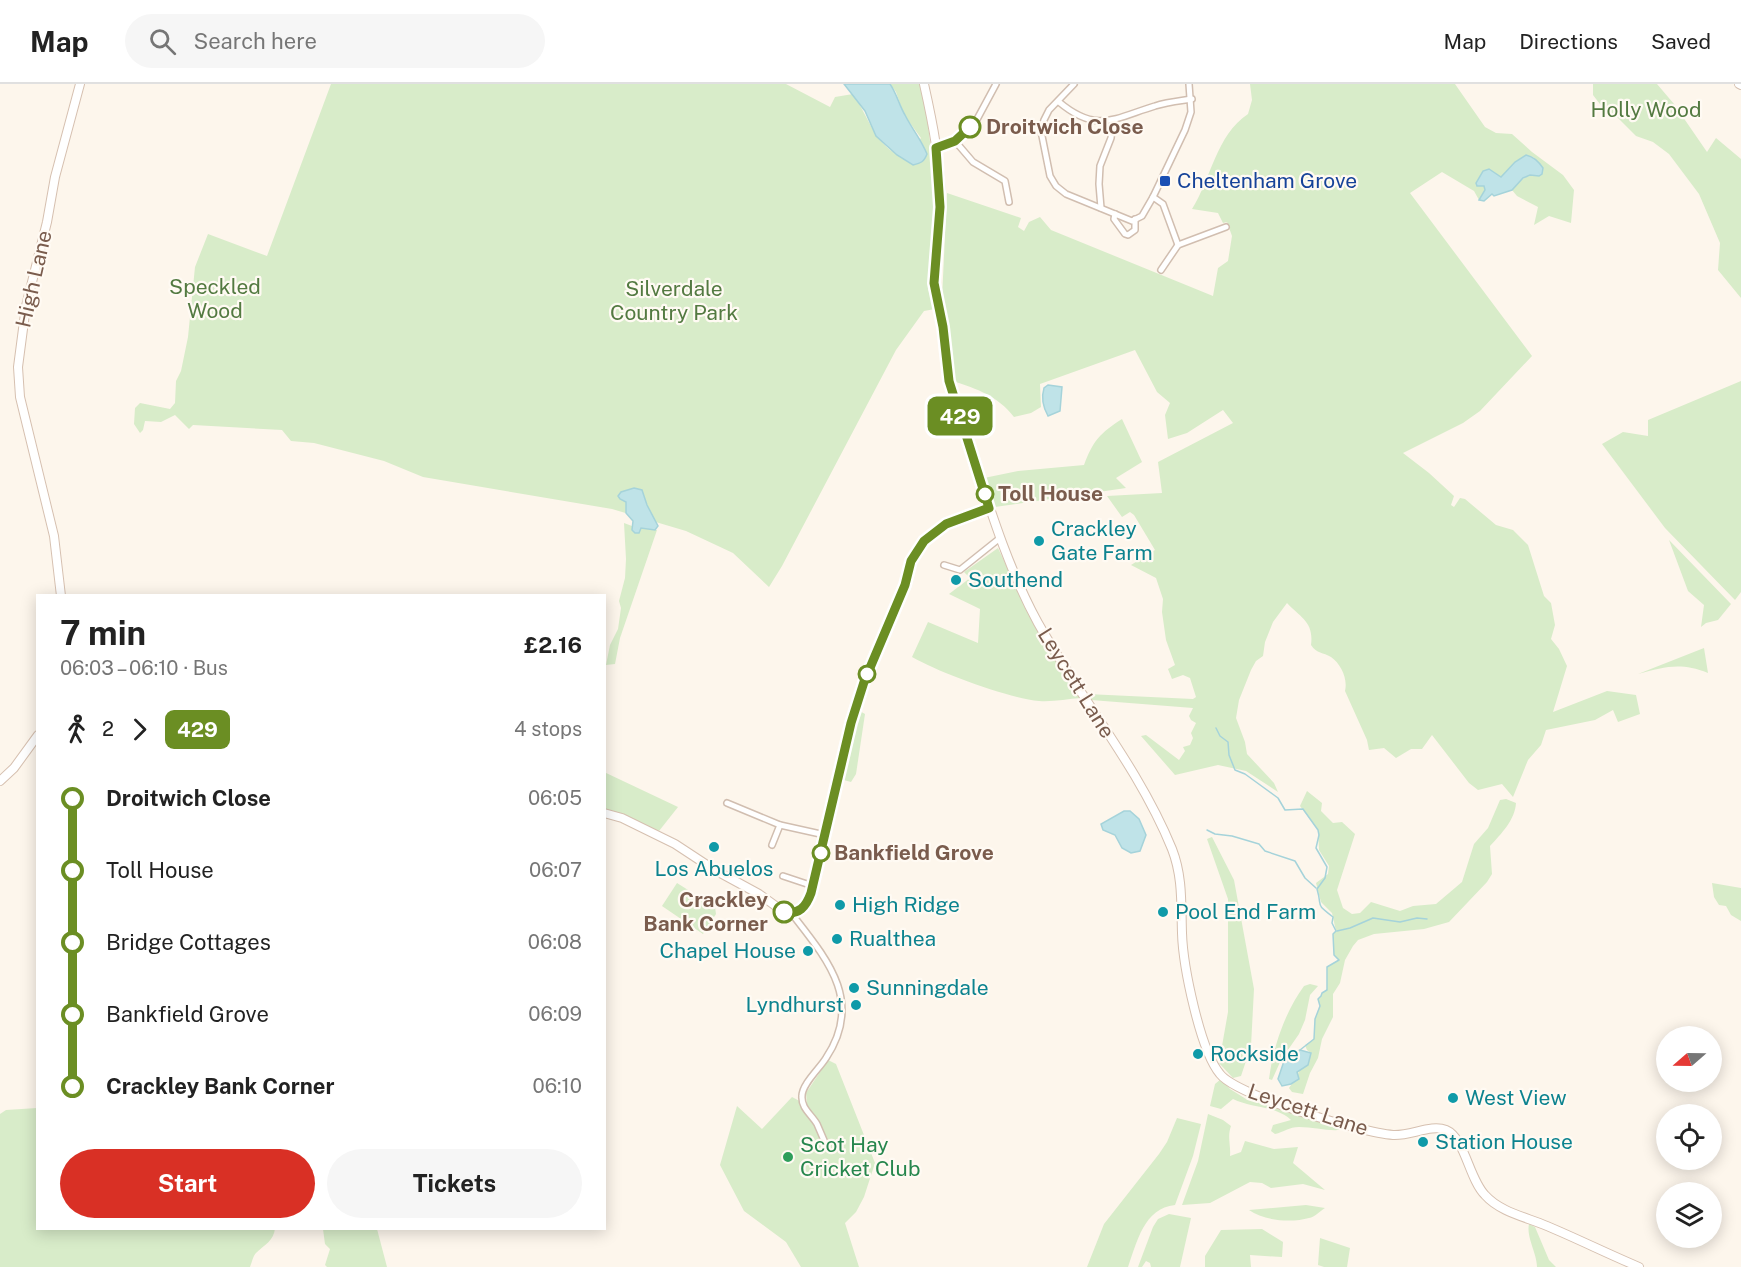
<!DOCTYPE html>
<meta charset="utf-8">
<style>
:root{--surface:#fff;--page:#f6f6f6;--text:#222;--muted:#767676;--line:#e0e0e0;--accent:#d93025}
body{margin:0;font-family:"Public Sans",sans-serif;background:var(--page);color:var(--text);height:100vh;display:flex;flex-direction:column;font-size:22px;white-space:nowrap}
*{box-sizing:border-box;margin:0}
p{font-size:20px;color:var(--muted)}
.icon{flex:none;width:33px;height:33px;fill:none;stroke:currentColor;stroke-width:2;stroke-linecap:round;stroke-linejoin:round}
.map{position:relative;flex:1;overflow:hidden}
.sheet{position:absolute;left:36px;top:510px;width:570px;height:636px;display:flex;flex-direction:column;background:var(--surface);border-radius:0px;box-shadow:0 3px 15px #0003}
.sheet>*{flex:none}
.badge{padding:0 12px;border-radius:9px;font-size:21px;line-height:39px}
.needle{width:39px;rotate:250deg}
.tools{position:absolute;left:1656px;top:942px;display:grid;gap:12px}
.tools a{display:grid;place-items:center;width:66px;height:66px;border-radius:50%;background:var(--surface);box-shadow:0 3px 15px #0003;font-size:30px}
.map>.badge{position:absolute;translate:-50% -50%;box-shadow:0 0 0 3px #fff}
.legs{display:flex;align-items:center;gap:9px;height:66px;padding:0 24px;font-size:20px}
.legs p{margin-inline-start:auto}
.head{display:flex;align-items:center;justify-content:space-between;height:102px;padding:0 24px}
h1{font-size:33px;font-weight:700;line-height:45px}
.action{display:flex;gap:12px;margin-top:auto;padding:12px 24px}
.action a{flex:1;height:69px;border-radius:36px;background:var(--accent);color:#fff;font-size:24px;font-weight:700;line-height:69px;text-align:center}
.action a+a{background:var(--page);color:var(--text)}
ul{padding:0 24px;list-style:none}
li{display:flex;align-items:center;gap:21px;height:72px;font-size:22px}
li i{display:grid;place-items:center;width:9px;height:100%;margin:0 8px;background:currentColor}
li i::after{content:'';width:15px;height:15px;margin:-8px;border:4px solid;border-radius:50%;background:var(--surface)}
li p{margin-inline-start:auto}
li:first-child i{background:linear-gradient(#0000 50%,currentColor 0)}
li:last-child i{background:linear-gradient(currentColor 50%,#0000 0)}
header{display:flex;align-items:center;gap:36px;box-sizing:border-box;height:84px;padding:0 30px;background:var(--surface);border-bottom:2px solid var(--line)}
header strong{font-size:28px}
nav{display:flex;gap:33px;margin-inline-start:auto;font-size:21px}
.search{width:420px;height:54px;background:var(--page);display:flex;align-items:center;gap:15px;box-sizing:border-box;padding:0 21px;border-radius:33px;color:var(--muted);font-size:22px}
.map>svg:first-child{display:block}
.green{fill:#d8ecc9}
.water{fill:#bfe3e8;stroke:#a5d3da;stroke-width:1.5}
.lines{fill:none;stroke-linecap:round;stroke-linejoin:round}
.stream{stroke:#a5d3da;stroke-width:1.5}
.street-casing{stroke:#d1beb0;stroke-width:8}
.secondary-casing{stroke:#d6c0b0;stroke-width:10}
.street{stroke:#fff;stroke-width:5}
.secondary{stroke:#fff;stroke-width:8}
.line-1-casing{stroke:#fff;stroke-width:14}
.line-1{stroke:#6b8e23;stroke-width:9}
.stop-1-dot{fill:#fff;stroke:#6b8e23;stroke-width:3}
.transit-dot{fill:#1a4fb4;stroke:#fffaf3;stroke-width:2}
.culture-dot{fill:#0f9aa8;stroke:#fffaf3;stroke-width:2}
.leisure-dot{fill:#2e9e5b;stroke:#fffaf3;stroke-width:2}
.labels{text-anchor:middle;stroke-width:4.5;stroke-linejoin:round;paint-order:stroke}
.park-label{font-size:21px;fill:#537a41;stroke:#fffaf3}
.stop-label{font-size:21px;font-weight:bold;fill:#7a5c4d;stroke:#fffaf3;text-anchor:start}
.transit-label{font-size:21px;fill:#164399;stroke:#fffaf3;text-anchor:start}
.street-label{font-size:21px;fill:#7a5c4d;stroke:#fffaf3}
.culture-label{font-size:21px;fill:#0d838f;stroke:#fffaf3;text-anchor:start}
.leisure-label{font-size:21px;fill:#27864d;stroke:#fffaf3;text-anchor:start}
</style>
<header>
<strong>Map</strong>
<div class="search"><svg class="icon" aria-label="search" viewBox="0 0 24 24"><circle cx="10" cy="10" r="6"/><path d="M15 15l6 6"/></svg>Search here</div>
<nav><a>Map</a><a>Directions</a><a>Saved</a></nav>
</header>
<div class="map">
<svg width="1741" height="1183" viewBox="0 0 1741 1183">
<rect width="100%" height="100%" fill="#fdf6ec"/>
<g class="green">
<path d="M331 0H786L830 23 835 13 853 10C870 35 874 61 904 74L921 54 904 31 896 8 890 0H920L927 31 935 102 928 205 935 225 924 227 896 266 782 482 769 503 733 469 686 447 612 425 423 393 384 377 314 359 291 357 282 346 193 341 189 345 175 331 161 338 145 337 143 346 140 349 134 340 135 324 140 319 170 325 175 319 176 297 181 287 188 253 195 183 208 150 267 172Z"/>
<path d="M1250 0H1455L1485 43 1496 49 1512 50 1532 68 1563 91 1574 106 1571 139 1549 132 1534 141 1538 123 1517 112 1512 106C1521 96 1525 90 1539 92L1543 84 1533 73 1526 71 1515 78 1501 93 1484 102 1485 106 1479 116 1474 107 1442 88 1410 109 1532 272 1480 327 1463 339 1403 369 1429 389 1454 412 1451 421 1454 423 1460 414 1465 415 1496 441 1513 446 1528 461 1544 512 1551 519 1555 541 1551 555 1559 565 1567 582 1553 628 1607 607 1636 611 1640 630 1618 638 1613 626 1595 636 1546 646 1541 661 1528 676 1513 713 1502 700 1478 706 1469 699 1432 651 1422 665H1411L1396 674 1384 664 1369 666 1367 656 1345 607C1348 595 1341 580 1331 573 1323 568 1317 570 1311 561 1314 538 1301 534 1287 519L1273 538 1265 558 1263 572 1256 577 1251 586 1239 616 1236 634 1245 658 1247 670 1274 699 1278 708 1246 687 1218 681 1175 691 1141 652 1146 651 1179 676 1185 667 1183 663 1190 661 1193 654 1191 649 1196 639 1191 636 1189 632 1193 624 1091 616 1087 610 1193 615 1196 613 1190 594 1183 591 1172 595 1168 585 1175 581 1166 556 1162 528 1163 515 1156 494 1131 481 1155 466 1134 431 1130 428 1122 433 1107 412 1162 409 1158 378 1233 339 1223 326 1187 349 1168 355 1165 331 1170 319 1157 308 1135 266 1040 300 1041 323 1031 329 1014 333C998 312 977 305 953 297L942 214 947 109 1021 134 1018 143 1024 147 1029 138 1040 133 1051 146 1213 212 1218 184 1228 177 1232 152 1227 138 1223 139 1218 129 1192 125C1211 95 1216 51 1248 30L1252 16Z"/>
<path d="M1593 0H1657L1674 20 1707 68 1716 54 1741 75V214L1718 186 1720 159 1699 110 1669 70 1653 58 1636 52 1616 32 1603 24 1593 11Z"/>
<path d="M1741 297V508L1735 516 1665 444 1602 360 1623 348 1648 352V336Z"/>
<path d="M1122 335 1142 378 1116 394 1126 404 1009 421 995 423 993 421 984 394 1018 387 1084 381C1093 357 1100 349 1122 335Z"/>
<path d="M624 439 632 442V446L641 444 657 446 620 554 615 580 606 581 610 561 618 545 621 524 619 517 625 494 626 475Z"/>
<path d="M1669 456 1731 520 1718 536 1706 539 1701 543 1704 521 1688 507Z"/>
<path d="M998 464 1019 509 1081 614C1067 615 1053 618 1039 617 1008 614 940 589 912 573L928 538 978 559 980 525 949 510 970 494 964 488Z"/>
<path d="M1704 564 1708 589C1680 578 1665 583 1638 590Z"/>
<path d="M858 626 865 630 856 690 851 698 840 695Z"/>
<path d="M604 688 678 723 659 747 605 726Z"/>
<path d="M1307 707 1322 719 1321 727 1333 739 1342 738 1355 750 1337 806 1343 824 1352 830 1360 829 1371 818 1400 827 1413 822 1436 820 1462 798 1474 760 1488 744 1500 716 1506 715 1516 719C1515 736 1501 750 1490 762L1492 790 1487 798 1449 838 1424 845 1374 850 1358 856 1353 862 1345 876 1340 899 1333 910V933L1322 955 1318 974 1310 989 1303 1010 1292 1008 1289 1004 1298 991 1299 986 1308 981 1311 969 1307 966 1305 961 1314 955 1315 935 1320 922 1318 915 1321 912 1322 909 1327 905V883L1338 876 1334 871 1333 850 1336 847 1332 829 1321 818 1316 799 1328 790 1329 782 1319 766 1318 746 1300 722Z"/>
<path d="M1212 753 1234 796 1254 905 1251 962 1241 992 1233 994 1219 979 1228 928V815L1207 755Z"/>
<path d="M677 799 715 823 716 830 703 850 662 822Z"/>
<path d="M1712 799 1741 804V837L1731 831 1726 822 1719 821 1714 813Z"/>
<path d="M1310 900 1318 902 1310 911 1305 936 1299 950 1281 976 1272 996 1269 995C1273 963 1285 928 1304 902Z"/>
<path d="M828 976 836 980 875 1079 864 1113 856 1128 845 1139 859 1183H801L786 1158 744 1127 720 1081 737 1022 762 1045 792 1013 807 1021 806 1009Z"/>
<path d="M1221 995 1230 1005 1246 1015 1342 1044 1340 1046C1326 1047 1313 1043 1299 1043 1289 1043 1284 1048 1275 1050L1271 1047 1273 1041 1291 1036C1277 1022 1251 1024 1233 1015L1221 1025 1210 1022 1215 1000Z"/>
<path d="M37 1024 38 1144H275C274 1157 264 1161 256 1169 253 1172 252 1178 250 1183H0V1030L6 1026Z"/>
<path d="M1208 1030 1223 1036 1231 1042C1227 1053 1231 1061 1230 1072L1241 1068 1245 1057 1274 1065 1298 1063 1293 1079 1325 1106 1303 1100 1271 1104 1262 1099 1250 1098 1210 1119 1182 1121 1198 1077Z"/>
<path d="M1177 1034 1201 1040 1193 1072 1175 1121C1144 1124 1137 1158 1128 1183H1087L1104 1140 1159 1070 1167 1058Z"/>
<path d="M1306 1121 1325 1124C1320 1127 1315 1133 1309 1134 1292 1139 1264 1137 1249 1126Z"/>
<path d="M1169 1130 1191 1134 1180 1183H1151L1150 1179 1146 1177 1142 1183H1138L1153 1143 1158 1135Z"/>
<path d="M1529 1140 1535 1143 1549 1176 1556 1183H1537C1537 1169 1526 1153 1529 1140Z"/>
<path d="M323 1145H377L387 1183H327L325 1181 330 1165 325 1160Z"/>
<path d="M1262 1145 1283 1158 1282 1173 1250 1171 1251 1183H1205V1172L1221 1146Z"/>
<path d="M1320 1154 1350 1164 1347 1183H1324L1318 1181Z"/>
</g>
<g class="water">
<path d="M844 0H890C897 10 899 21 905 31 912 45 921 55 927 70 924 78 921 79 913 81L897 71 876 52 865 27Z"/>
<path d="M1526 71C1534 73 1538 77 1543 84L1542 90 1539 92 1530 91 1523 94 1512 106 1494 112 1492 110 1484 117 1479 116 1485 106 1484 102H1477L1476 99 1483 87 1489 85 1501 93 1515 78Z"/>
<path d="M1048 301 1062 303 1060 327 1048 332C1043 323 1041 314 1044 304Z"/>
<path d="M634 404 642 406 647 421 658 442 655 446 641 444 639 449H635L632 446 633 437 626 429V418L620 415 618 412 621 408Z"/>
<path d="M1124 727H1130L1139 735 1146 751 1140 767 1131 769 1122 764 1115 751 1103 746 1101 740Z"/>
<path d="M1300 966 1311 969 1308 981 1297 988 1299 995 1291 1000 1282 1002 1278 995 1284 977 1291 974V970Z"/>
</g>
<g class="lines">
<g class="stream">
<path d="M1216 644 1220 652 1228 658 1229 671 1235 686 1245 690 1278 714 1285 726 1303 725 1318 746 1319 751 1316 764 1327 783 1325 794 1317 805C1323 825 1314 818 1333 833L1332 839 1336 847 1333 850 1334 871 1339 876 1327 883V906L1322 909 1321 912 1318 915 1320 922 1315 935 1314 955 1300 966"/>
<path d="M1207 746 1215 750 1232 752 1259 760 1265 767 1295 777 1305 794 1316 804"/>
<path d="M1337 847 1350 844 1373 834 1400 838 1417 834 1427 835"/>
</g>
<g class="street-casing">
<g id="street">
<path d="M1074 0 1049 26 1044 36 1041 47 1050 92 1056 102 1066 110 1132 137 1142 132 1153 113 1185 46 1191 28 1189 0"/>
<path d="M1059 18C1097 50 1115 34 1155 22 1167 18 1179 17 1192 15"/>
<path d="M955 57 973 78 1005 97 1009 118"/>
<path d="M936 64 955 57 975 39 996 0"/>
<path d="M1153 113 1163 120 1178 161"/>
<path d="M1101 124 1099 100 1100 82 1111 54 1113 37"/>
<path d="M1115 130 1114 135 1125 150 1128 151 1135 146V135"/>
<path d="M1161 186 1178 161 1226 143"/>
<path d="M944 481 960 486 1000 454"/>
<path d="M727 719 780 741 825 751"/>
<path d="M772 761 780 741"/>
<path d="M783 792 813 802"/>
<path d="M792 830C827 875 864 917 826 974 820 984 802 1000 802 1012 801 1024 811 1030 817 1040 820 1047 823 1054 826 1061"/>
</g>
</g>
<g class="secondary-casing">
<g id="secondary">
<path d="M924 0C933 40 941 81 941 123 940 148 933 174 935 200 936 215 941 230 943 246 946 263 946 282 950 299 955 322 964 344 971 366 990 425 1008 484 1038 539 1081 615 1139 684 1172 765 1183 793 1181 821 1182 849 1183 882 1200 966 1220 990 1237 1012 1363 1049 1393 1051 1411 1052 1431 1040 1446 1046 1465 1054 1469 1095 1485 1111 1500 1128 1526 1133 1547 1142 1578 1155 1608 1170 1639 1183"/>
<path d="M1739 0 1741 1"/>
<path d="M61 512 54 452 20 313 18 283 26 222 47 138 55 93 80 0"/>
<path d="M0 697 14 684 38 651"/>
<path d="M604 729 622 734 675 760 713 785 759 810 784 828 792 830 800 827 807 820 811 809 820 776 838 690 864 598 905 501 911 477 924 457 946 440 989 424"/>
</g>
</g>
<use href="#street" class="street"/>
<use href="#secondary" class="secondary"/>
</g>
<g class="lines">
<g class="line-1-casing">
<path id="line-1" d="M784 828C799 831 806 823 811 809L851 639 864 598 905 501 911 477 924 457 946 440 989 424 949 297 943 243 934 199 940 123 936 64 955 57 970 43"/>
</g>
<use href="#line-1" class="line-1"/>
</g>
<g class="stop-1-dot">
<circle cx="970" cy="43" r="10"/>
<circle cx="985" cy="410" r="8"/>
<circle cx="867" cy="590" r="8"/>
<circle cx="821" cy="769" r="8"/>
<circle cx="784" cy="828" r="10"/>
</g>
<rect class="transit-dot" x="1159" y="91" width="12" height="12" rx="3"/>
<g class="culture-dot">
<circle cx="1039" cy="457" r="6"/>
<circle cx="956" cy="496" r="6"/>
<circle cx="714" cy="763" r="6"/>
<circle cx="840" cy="821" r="6"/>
<circle cx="1163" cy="828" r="6"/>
<circle cx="837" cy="855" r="6"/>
<circle cx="808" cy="867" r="6"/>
<circle cx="854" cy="904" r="6"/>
<circle cx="856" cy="921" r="6"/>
<circle cx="1198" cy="970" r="6"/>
<circle cx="1453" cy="1014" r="6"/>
<circle cx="1423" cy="1058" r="6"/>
</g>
<circle class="leisure-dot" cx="788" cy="1073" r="6"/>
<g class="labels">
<g class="park-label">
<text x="1646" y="33">Holly Wood</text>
<text x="215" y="210">Speckled<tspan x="215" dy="24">Wood</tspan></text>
<text x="674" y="212">Silverdale<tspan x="674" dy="24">Country Park</tspan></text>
</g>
<g class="stop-label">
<text x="986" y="50">Droitwich Close</text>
<text x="998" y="417">Toll House</text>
<text x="834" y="776">Bankfield Grove</text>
<text x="768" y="823" text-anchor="end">Crackley<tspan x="768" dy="24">Bank Corner</tspan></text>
</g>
<g class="transit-label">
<text x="1177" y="104">Cheltenham Grove</text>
</g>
<g class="street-label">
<text transform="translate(34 195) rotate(-77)" y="7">High Lane</text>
<text transform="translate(1076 599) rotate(58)" y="7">Leycett Lane</text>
<text transform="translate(1308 1026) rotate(18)" y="7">Leycett Lane</text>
</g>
<g class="culture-label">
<text x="1051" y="452">Crackley<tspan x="1051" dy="24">Gate Farm</tspan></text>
<text x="968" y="503">Southend</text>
<text x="714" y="792" text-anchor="middle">Los Abuelos</text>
<text x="852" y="828">High Ridge</text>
<text x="1175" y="835">Pool End Farm</text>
<text x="849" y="862">Rualthea</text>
<text x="796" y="874" text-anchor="end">Chapel House</text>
<text x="866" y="911">Sunningdale</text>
<text x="844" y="928" text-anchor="end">Lyndhurst</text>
<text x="1210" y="977">Rockside</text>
<text x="1465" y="1021">West View</text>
<text x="1435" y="1065">Station House</text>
</g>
<g class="leisure-label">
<text x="800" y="1068">Scot Hay<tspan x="800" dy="24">Cricket Club</tspan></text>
</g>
</g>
</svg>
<div class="tools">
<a><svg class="needle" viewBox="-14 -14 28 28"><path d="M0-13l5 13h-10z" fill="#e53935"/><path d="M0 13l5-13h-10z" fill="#767676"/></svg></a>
<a><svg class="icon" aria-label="locate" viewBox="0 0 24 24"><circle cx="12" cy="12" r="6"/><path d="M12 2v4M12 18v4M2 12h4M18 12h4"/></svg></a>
<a><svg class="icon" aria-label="layers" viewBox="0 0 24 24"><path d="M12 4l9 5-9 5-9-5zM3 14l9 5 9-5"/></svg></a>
</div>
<b class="badge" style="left:960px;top:332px;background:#6b8e23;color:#fff">429</b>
<section class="sheet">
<div class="head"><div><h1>7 min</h1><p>06:03 – 06:10 · Bus</p></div><b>£2.16</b></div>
<div class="legs"><svg class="icon" aria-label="walk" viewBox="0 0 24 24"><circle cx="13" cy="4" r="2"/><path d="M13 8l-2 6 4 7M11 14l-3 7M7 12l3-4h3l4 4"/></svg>2<svg class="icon" aria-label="forward" viewBox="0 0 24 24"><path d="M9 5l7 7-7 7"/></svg><b class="badge" style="background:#6b8e23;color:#fff">429</b><p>4 stops</p></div>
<ul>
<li><i style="color:#6b8e23"></i><b>Droitwich Close</b><p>06:05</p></li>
<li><i style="color:#6b8e23"></i><span>Toll House</span><p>06:07</p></li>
<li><i style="color:#6b8e23"></i><span>Bridge Cottages</span><p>06:08</p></li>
<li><i style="color:#6b8e23"></i><span>Bankfield Grove</span><p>06:09</p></li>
<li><i style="color:#6b8e23"></i><b>Crackley Bank Corner</b><p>06:10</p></li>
</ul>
<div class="action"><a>Start</a><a>Tickets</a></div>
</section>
</div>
